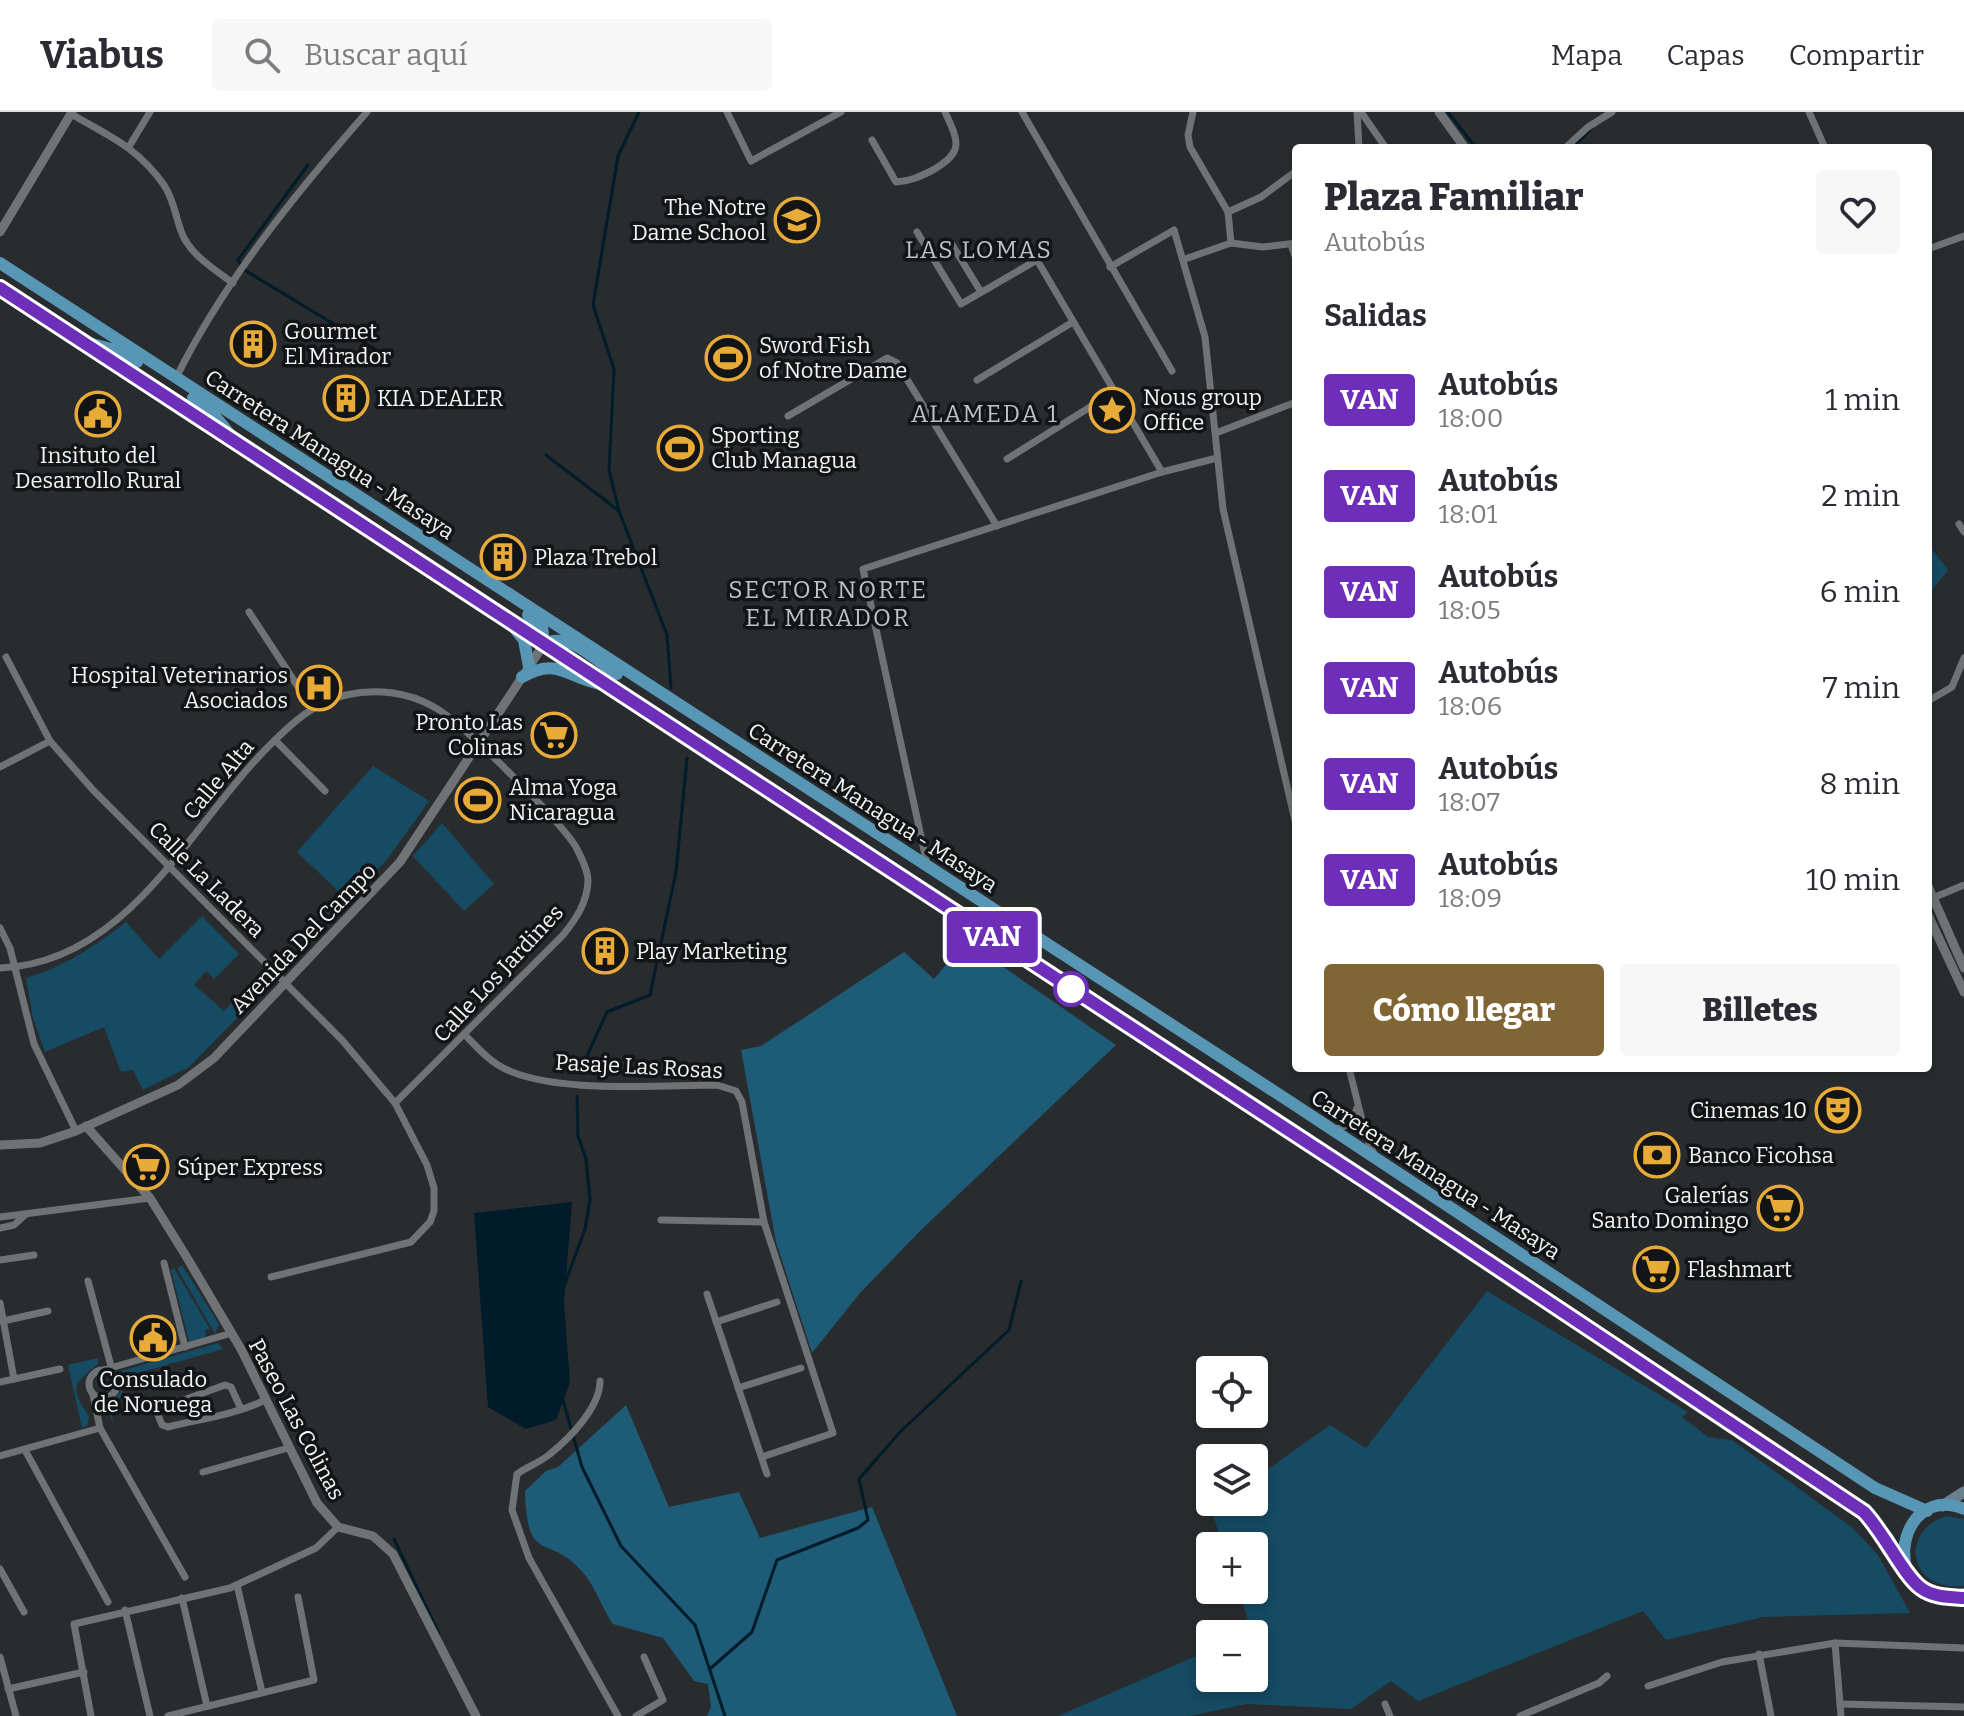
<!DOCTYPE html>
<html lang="es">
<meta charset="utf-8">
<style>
:root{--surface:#fff;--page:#f7f7f7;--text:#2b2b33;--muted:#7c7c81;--line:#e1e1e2;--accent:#806535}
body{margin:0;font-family:Bitter,serif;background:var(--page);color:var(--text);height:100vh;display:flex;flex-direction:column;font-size:30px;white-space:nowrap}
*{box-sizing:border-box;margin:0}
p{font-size:26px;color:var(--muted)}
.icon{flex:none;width:44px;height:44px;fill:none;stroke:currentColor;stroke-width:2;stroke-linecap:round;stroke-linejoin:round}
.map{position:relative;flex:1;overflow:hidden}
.panel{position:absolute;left:1292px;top:32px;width:640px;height:928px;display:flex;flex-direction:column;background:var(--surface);border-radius:8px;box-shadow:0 4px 12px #0003}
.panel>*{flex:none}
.badge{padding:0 16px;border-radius:6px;font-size:28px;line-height:52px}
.fabs{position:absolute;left:1196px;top:1244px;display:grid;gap:16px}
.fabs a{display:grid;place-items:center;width:72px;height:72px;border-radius:8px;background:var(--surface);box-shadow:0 4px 12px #0003;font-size:40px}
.map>.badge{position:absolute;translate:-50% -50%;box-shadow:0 0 0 4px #fff}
h2{padding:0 32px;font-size:30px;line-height:72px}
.round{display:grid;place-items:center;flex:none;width:84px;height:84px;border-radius:8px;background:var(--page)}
.overview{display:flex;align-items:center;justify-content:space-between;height:136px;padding:0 32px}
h1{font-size:38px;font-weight:800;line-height:60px}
.button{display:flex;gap:16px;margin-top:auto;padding:16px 32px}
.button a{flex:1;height:92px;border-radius:8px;background:var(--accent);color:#fff;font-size:32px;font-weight:800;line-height:92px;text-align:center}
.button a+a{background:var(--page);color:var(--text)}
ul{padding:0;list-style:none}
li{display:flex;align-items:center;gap:24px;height:96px;padding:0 32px}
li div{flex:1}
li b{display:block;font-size:30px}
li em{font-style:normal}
li .badge{min-width:88px;font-weight:700;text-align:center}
header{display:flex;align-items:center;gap:48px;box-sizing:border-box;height:112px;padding:0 40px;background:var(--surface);border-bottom:2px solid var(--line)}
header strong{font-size:38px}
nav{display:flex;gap:44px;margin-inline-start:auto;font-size:28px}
.search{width:560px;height:72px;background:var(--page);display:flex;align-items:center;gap:20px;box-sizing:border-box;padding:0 28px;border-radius:8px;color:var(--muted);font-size:30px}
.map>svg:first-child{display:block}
.green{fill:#154b63}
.forest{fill:#1d5b77}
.water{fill:#001b29}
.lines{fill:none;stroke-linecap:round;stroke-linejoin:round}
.stream{stroke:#001b29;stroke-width:3}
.minor{stroke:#707375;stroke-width:7}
.tertiary{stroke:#707375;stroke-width:9}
.secondary{stroke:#67808d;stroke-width:11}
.trunk{stroke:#5896b5;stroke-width:12}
.line-casing{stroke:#fff;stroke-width:18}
.line{stroke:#6d2fba;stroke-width:12}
.stop-dot{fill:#fff;stroke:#6d2fba;stroke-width:4}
.labels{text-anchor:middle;stroke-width:7;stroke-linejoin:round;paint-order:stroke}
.poi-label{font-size:22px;fill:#f3f4f5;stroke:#131415;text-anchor:start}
.street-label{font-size:22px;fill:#f3f4f5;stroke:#131415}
.neighbourhood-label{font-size:24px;letter-spacing:2px;fill:#bec2c4;stroke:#131415}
</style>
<header>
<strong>Viabus</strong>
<div class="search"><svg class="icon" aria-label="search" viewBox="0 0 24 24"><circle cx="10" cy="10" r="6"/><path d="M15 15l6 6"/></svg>Buscar aquí</div>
<nav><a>Mapa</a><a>Capas</a><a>Compartir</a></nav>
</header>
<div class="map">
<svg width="1964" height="1604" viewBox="0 0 1964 1604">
<rect width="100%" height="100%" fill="#292c2e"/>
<g class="green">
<path d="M1928 432 1948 458 1928 483Z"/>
<path d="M373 654 429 689 389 745 349 789 297 740Z"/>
<path d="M442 711 494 772 464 799 413 744Z"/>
<path d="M202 804 239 842 214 867 206 859 194 873 224 899 239 883 250 893 189 955 143 978 133 958 121 960 104 915 45 940 33 906 26 866C64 855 95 834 126 810L159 847Z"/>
<path d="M182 1153 219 1212 215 1222 177 1156Z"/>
<path d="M174 1156 210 1217 205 1218 206 1225 189 1230 171 1158Z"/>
<path d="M1487 1179 1688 1300 1682 1305 1708 1325 1732 1328 1853 1416 1878 1443 1910 1501 1763 1505 1666 1528 1643 1499 1418 1589 1391 1569 1351 1597 1247 1592 1189 1604H1058L1210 1538V1566H1254V1522H1246L1252 1519 1238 1478H1254V1434H1223L1211 1397 1221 1390H1254V1367L1330 1313 1366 1336Z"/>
<path d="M218 1231 223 1237 124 1265 122 1282 111 1299 114 1314 108 1298 121 1278 118 1265 121 1259Z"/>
<path d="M98 1246V1252C73 1272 69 1275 89 1304L87 1314 82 1316 68 1253Z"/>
<path d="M1946 1404 1964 1407V1473L1961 1474C1910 1479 1898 1420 1946 1404Z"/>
</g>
<g class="forest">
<path d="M966 829 1116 933 922 1117 860 1181 812 1241 776 1130 741 938 761 934 904 840 934 867Z"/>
<path d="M626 1293 669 1395 739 1380 760 1426 872 1395 957 1604H707L711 1595 708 1572 694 1569 663 1526 613 1512C602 1496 596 1477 585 1463 549 1418 527 1457 525 1379L546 1359 558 1355Z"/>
</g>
<g class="water">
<path d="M731 228 741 260 726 264 716 233Z"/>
<path d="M572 1090 564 1191 570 1271 556 1308 526 1317 488 1295 474 1101Z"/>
</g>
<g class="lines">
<g class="stream">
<path d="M1448 0 1476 36"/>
<path d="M1572 36 1591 17"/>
<path d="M308 53 238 148 243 157 388 245"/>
<path d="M546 343 619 399 667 523 671 576"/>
<path d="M619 399 609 358 614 257 593 193 618 44 639 0"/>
<path d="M581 957 607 900 650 883 676 760 687 646"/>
<path d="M564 1174 585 1117 590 1088 586 1047 578 1024 577 984"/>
<path d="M563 1288 582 1355 621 1434 695 1513 725 1604"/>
<path d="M394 1427 439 1522"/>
<path d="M711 1556 752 1520 777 1448 858 1416 868 1408 859 1367 901 1319 1009 1218 1021 1169"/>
</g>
<g class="minor">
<path d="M727 0 751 49 841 0"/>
<path d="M1022 0 1172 259"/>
<path d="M1193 0 1188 23 1190 35 1228 100 1231 131"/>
<path d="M1357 0 1359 36"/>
<path d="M1361 0 1386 36"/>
<path d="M1809 0 1825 36"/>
<path d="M71 2C109 24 137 35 164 73 174 88 175 103 181 119 188 141 215 158 233 171"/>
<path d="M872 28 896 70C911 69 919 65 933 58 964 40 959 30 945 0"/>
<path d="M130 33 150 0"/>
<path d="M1565 36 1588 15 1612 0"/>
<path d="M1228 100 1261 85 1296 59"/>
<path d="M917 120 961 192 1037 148 1162 360 1217 346"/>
<path d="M951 131 981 180"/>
<path d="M1291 133 1296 147"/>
<path d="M1928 137 1964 124"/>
<path d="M1185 147 1231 131 1263 135 1296 131"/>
<path d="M1110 155 1174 118 1205 225 1223 397 1296 713"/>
<path d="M176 266C224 169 296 81 367 0"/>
<path d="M977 268 1073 210"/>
<path d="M788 304 887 246 897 251 997 414"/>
<path d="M1216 321 1296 290"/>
<path d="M1007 347 1114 280"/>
<path d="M1959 412 1964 420"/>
<path d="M249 500 312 596"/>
<path d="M6 545 50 629 93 678 342 928 395 991 427 1053 434 1076V1099L430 1110 411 1130 271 1165"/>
<path d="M1928 589 1952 575 1964 546"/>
<path d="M275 628 325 679"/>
<path d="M0 655 50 629"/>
<path d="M927 752 863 457 1162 360"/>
<path d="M1928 788 1964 773"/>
<path d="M0 816 10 836 34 932 76 1019"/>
<path d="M0 856C130 851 190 711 271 632 293 610 315 590 346 583 376 576 408 580 434 595 462 610 559 708 576 735 581 745 588 758 588 769 587 791 576 807 563 823L395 991"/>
<path d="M466 924C476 934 485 945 498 953 546 983 659 973 717 973L736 979 742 990 764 1110 833 1321 762 1345"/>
<path d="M1349 956 1366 1024 1374 1042"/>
<path d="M1333 1018 1351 1012 1357 996"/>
<path d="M0 1105 150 1086"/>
<path d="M661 1108 764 1110"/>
<path d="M0 1116 14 1113 25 1103"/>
<path d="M0 1148 34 1143"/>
<path d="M164 1151 185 1235"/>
<path d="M88 1169 111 1254"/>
<path d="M707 1182 767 1362"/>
<path d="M0 1191 14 1267"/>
<path d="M3 1209 48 1199"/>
<path d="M716 1210 777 1190"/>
<circle cx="103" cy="1272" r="14"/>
<path d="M100 1259 232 1221"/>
<path d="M600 1269C600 1295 571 1325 550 1342 541 1350 528 1354 517 1362L512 1398 529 1446 618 1604"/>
<path d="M0 1270 60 1257"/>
<path d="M738 1276 801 1256"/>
<path d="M93 1283 100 1316 185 1465"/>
<path d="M241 1297 231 1275 225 1273 156 1298 162 1313 168 1315C200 1307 235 1303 265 1288"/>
<path d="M25 1338 108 1490"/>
<path d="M0 1344 100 1316"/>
<path d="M203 1360 288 1336"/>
<path d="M0 1457 24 1500"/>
<path d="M237 1473 262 1580"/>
<path d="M182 1486 207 1594"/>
<path d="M125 1498 150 1604"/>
<path d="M1835 1531 1841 1604"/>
<path d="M1759 1542 1771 1604"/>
<path d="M0 1545 16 1604"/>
<path d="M1648 1574 1722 1550 1835 1531 1964 1536"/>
<path d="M8 1577 84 1560"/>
<path d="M1385 1592 1390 1604"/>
<path d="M1840 1592 1964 1595"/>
<path d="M91 1604 74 1512 230 1476 316 1436 338 1415"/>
<path d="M168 1604 314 1568 298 1485"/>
<path d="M636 1604 663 1588 644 1545"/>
<path d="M1520 1604 1599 1571 1607 1564"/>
</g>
<g class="tertiary">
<path d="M1439 0 1465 36"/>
<path d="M0 120 72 0"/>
<path d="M1928 774 1964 856"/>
<path d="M1928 803 1964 880"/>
<path d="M86 1014 150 1086 186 1144 241 1237 317 1391 338 1415 373 1424 393 1442 476 1604"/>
<path d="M0 1033 40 1031 76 1019 178 973 214 946 400 750 544 532"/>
</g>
<path class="secondary" d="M1942 1394 1964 1380"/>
<g class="trunk">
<path d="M0 151 1292 991 1875 1376 1927 1399"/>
<path d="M0 176 1377 1076 1864 1400 1887 1425 1904 1452"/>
<path d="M92 232 119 239 137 250"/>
<path d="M193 286 209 297 228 320"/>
<path d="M528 503 542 514 544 532"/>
<path d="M516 518 524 528 529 555"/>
<path d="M544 532C570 519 595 548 617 562"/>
<path d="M522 565C557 545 565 564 600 572"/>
<path d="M1964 1397C1893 1368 1876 1504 1964 1482"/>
</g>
</g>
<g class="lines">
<g class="line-casing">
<path id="line" d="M0 176 1377 1076 1864 1400C1884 1421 1904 1464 1921 1476 1933 1485 1949 1485 1964 1486"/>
</g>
<use href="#line" class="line"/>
</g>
<defs>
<g id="school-ring" transform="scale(2.3)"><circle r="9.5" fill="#131415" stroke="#e9ab38" stroke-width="1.5"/><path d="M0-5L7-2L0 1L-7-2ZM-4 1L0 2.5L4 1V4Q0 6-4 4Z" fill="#e9ab38"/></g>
<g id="building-ring" transform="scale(2.3)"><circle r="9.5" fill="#131415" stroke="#e9ab38" stroke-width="1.5"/><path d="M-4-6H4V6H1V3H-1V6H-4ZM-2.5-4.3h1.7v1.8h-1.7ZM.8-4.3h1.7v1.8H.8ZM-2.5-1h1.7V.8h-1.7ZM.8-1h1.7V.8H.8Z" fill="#e9ab38"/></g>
<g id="stadium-ring" transform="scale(2.3)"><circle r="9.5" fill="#131415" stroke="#e9ab38" stroke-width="1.5"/><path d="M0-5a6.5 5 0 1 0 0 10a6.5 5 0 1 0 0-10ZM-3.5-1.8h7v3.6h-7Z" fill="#e9ab38"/></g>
<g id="sight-ring" transform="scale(2.3)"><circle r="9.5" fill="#131415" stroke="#e9ab38" stroke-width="1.5"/><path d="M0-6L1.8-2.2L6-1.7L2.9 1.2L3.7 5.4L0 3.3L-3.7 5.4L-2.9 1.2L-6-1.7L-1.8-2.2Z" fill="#e9ab38"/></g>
<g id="civic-ring" transform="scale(2.3)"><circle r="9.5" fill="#131415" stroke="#e9ab38" stroke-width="1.5"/><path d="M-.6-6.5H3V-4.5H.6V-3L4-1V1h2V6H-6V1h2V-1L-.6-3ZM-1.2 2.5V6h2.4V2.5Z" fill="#e9ab38"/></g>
<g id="hospital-ring" transform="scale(2.3)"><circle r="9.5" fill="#131415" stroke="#e9ab38" stroke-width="1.5"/><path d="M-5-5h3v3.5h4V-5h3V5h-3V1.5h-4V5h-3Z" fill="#e9ab38"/></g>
<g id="supermarket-ring" transform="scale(2.3)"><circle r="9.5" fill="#131415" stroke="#e9ab38" stroke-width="1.5"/><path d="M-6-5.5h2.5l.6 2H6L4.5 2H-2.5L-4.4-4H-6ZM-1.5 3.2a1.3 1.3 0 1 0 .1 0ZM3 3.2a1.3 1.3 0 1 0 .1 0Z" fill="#e9ab38"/></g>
<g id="theatre-ring" transform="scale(2.3)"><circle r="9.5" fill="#131415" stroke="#e9ab38" stroke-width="1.5"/><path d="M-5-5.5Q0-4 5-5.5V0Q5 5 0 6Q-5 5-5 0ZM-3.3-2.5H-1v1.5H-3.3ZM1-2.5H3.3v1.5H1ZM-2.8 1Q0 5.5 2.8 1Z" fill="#e9ab38"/></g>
<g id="bank-ring" transform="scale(2.3)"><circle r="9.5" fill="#131415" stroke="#e9ab38" stroke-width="1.5"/><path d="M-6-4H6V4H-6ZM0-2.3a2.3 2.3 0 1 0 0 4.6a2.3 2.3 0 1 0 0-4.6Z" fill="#e9ab38"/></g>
</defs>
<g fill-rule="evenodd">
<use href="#school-ring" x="797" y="108"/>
<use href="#building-ring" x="253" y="232"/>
<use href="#stadium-ring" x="728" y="246"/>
<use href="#building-ring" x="346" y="286"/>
<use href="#sight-ring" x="1112" y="298"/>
<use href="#civic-ring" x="98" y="302"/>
<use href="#stadium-ring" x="680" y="336"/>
<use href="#building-ring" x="503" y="445"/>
<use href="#hospital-ring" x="319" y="576"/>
<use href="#supermarket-ring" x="554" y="623"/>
<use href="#stadium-ring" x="478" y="688"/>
<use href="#building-ring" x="605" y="839"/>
<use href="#theatre-ring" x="1838" y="998"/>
<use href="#bank-ring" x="1657" y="1043"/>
<use href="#supermarket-ring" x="146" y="1055"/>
<use href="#supermarket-ring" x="1780" y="1096"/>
<use href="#supermarket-ring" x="1656" y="1157"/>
<use href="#civic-ring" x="153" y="1226"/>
</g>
<circle class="stop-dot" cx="1071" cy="877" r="16"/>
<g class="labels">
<g class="poi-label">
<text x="766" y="103" text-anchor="end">The Notre<tspan x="766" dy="25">Dame School</tspan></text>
<text x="284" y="227">Gourmet<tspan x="284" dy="25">El Mirador</tspan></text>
<text x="759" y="241">Sword Fish<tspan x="759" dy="25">of Notre Dame</tspan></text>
<text x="1143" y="293">Nous group<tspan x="1143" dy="25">Office</tspan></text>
<text x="377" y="294">KIA DEALER</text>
<text x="711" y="331">Sporting<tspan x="711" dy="25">Club Managua</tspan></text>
<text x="98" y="351" text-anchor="middle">Insituto del<tspan x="98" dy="25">Desarrollo Rural</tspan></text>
<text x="534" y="453">Plaza Trebol</text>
<text x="288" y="571" text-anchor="end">Hospital Veterinarios<tspan x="288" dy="25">Asociados</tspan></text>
<text x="523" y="618" text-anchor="end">Pronto Las<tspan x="523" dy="25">Colinas</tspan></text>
<text x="509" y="683">Alma Yoga<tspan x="509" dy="25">Nicaragua</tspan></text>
<text x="636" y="847">Play Marketing</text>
<text x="1807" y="1006" text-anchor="end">Cinemas 10</text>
<text x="1688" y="1051">Banco Ficohsa</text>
<text x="177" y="1063">Súper Express</text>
<text x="1749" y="1091" text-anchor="end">Galerías<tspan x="1749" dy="25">Santo Domingo</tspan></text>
<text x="1687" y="1165">Flashmart</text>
<text x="153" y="1275" text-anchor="middle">Consulado<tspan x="153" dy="25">de Noruega</tspan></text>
</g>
<g class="street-label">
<text transform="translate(330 342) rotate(33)" y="8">Carretera Managua - Masaya</text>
<text transform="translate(218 667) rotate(-50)" y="8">Calle Alta</text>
<text transform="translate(873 695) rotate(33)" y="8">Carretera Managua - Masaya</text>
<text transform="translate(207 767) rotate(45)" y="8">Calle La Ladera</text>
<text transform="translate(303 826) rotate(-46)" y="8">Avenida Del Campo</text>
<text transform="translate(498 861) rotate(-47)" y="8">Calle Los Jardines</text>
<text transform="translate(639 954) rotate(3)" y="8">Pasaje Las Rosas</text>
<text transform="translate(1436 1062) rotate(33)" y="8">Carretera Managua - Masaya</text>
<text transform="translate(297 1307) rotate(62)" y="8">Paseo Las Colinas</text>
</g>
<g class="neighbourhood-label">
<text x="979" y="146">LAS LOMAS</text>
<text x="985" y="310">ALAMEDA 1</text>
<text x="828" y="486">SECTOR NORTE<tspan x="828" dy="28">EL MIRADOR</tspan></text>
</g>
</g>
</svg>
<div class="fabs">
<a><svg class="icon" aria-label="locate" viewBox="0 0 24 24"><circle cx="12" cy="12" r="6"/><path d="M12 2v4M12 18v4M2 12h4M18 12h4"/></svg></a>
<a><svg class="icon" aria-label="layers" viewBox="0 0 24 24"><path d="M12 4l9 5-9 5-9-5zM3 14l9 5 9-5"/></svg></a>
<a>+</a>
<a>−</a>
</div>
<b class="badge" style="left:992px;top:825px;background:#6d2fba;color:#fff">VAN</b>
<section class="panel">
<div class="overview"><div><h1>Plaza Familiar</h1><p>Autobús</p></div><a class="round"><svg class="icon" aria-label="heart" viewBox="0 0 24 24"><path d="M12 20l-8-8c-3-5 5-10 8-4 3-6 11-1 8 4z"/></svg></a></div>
<h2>Salidas</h2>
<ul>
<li><span class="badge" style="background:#6d2fba;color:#fff">VAN</span><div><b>Autobús</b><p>18:00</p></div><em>1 min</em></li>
<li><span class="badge" style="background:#6d2fba;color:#fff">VAN</span><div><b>Autobús</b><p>18:01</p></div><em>2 min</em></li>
<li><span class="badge" style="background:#6d2fba;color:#fff">VAN</span><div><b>Autobús</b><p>18:05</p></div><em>6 min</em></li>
<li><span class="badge" style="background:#6d2fba;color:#fff">VAN</span><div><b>Autobús</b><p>18:06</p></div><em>7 min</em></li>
<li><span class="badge" style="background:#6d2fba;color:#fff">VAN</span><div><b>Autobús</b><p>18:07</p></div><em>8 min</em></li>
<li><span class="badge" style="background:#6d2fba;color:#fff">VAN</span><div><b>Autobús</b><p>18:09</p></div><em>10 min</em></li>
</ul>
<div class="button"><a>Cómo llegar</a><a>Billetes</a></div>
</section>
</div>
